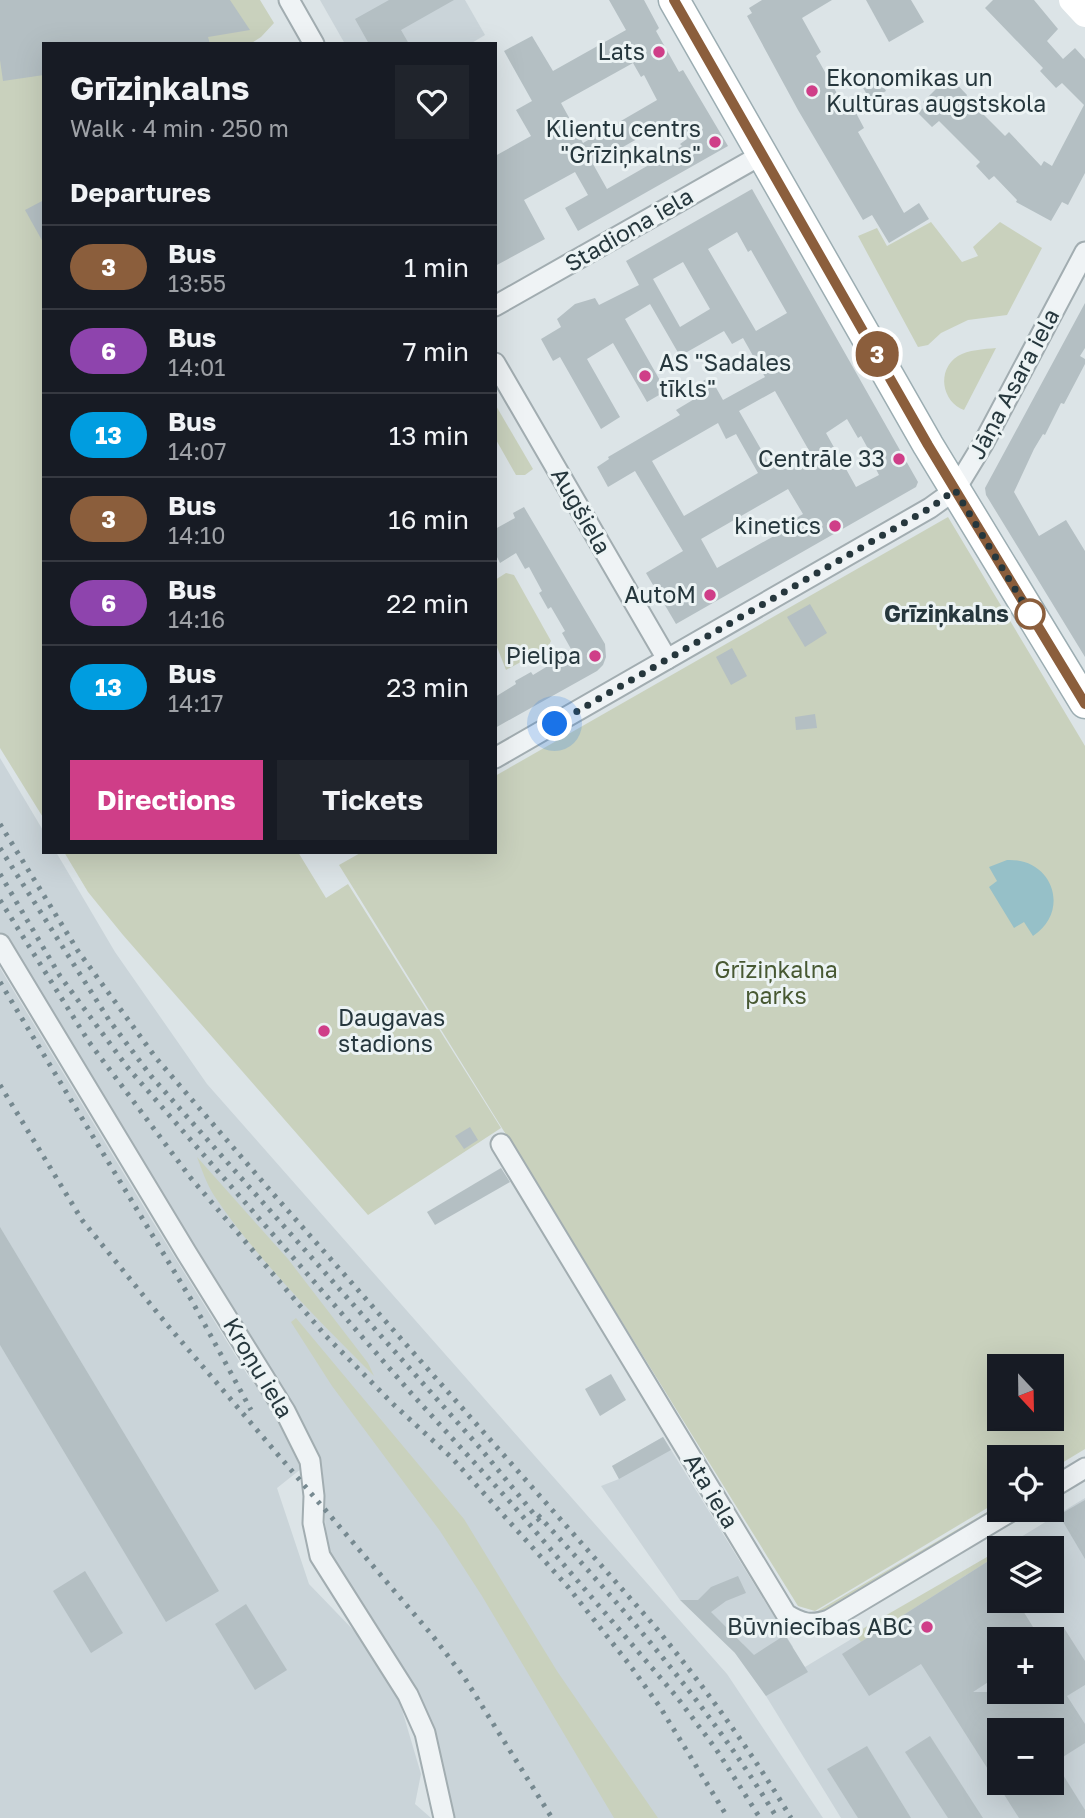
<!DOCTYPE html>
<meta charset="utf-8">
<style>
:root{--surface:#171b24;--page:#20242c;--text:#f1f3f6;--muted:#9ea1a6;--line:#363941;--accent:#cf3e88}
body{margin:0;font-family:"Golos Text",sans-serif;background:var(--page);color:var(--text);height:100vh;display:flex;flex-direction:column;font-size:26px;white-space:nowrap}
*{box-sizing:border-box;margin:0}
p{font-size:23px;color:var(--muted)}
.icon{flex:none;width:38px;height:38px;fill:none;stroke:currentColor;stroke-width:2;stroke-linecap:round;stroke-linejoin:round}
.map{position:relative;flex:1;overflow:hidden}
.sheet{position:absolute;left:42px;top:42px;width:455px;height:812px;display:flex;flex-direction:column;background:var(--surface);border-radius:0px;box-shadow:0 7px 28px #0002}
.sheet>*{flex:none}
.badge{padding:0 14px;border-radius:23px;font-size:24px;line-height:46px}
.needle{width:46px;rotate:158deg}
.fabs{position:absolute;left:987px;top:1354px;display:grid;gap:14px}
.fabs a{display:grid;place-items:center;width:77px;height:77px;border-radius:0px;background:var(--surface);box-shadow:0 7px 28px #0002;font-size:35px}
.you{position:absolute;width:35px;height:35px;margin:-18px;border:5px solid #fff;border-radius:50%;background:#1a73e8;box-shadow:0 0 0 10px #1a73e833}
.map>.badge{position:absolute;translate:-50% -50%;box-shadow:0 0 0 4px #fff}
h2{padding:0 28px;font-size:26px;line-height:63px}
.round{display:grid;place-items:center;flex:none;width:74px;height:74px;border-radius:0px;background:var(--page)}
.overview{display:flex;align-items:center;justify-content:space-between;height:119px;padding:0 28px}
h1{font-size:33px;font-weight:700;line-height:52px}
.action{display:flex;gap:14px;margin-top:auto;padding:14px 28px}
.action a{flex:1;height:80px;border-radius:0px;background:var(--accent);color:#fff;font-size:28px;font-weight:700;line-height:80px;text-align:center}
.action a+a{background:var(--page);color:var(--text)}
ul{padding:0;list-style:none}
li{display:flex;align-items:center;gap:21px;height:84px;padding:0 28px;border-top:2px solid var(--line)}
li div{flex:1}
li b{display:block;font-size:26px}
li em{font-style:normal}
li .badge{min-width:77px;font-weight:700;text-align:center}
.map>svg:first-child{display:block}
.built{fill:#cad4d9;fill-rule:evenodd}
.green{fill:#c9d1bd;fill-rule:evenodd}
.water{fill:#96c0c8}
.building{fill:#b4bfc3;fill-rule:evenodd}
.lines{fill:none;stroke-linecap:round;stroke-linejoin:round}
.street-casing{stroke:#a2adb1;stroke-width:23}
.primary-casing{stroke:#9cadb2;stroke-width:33}
.street{stroke:#eff3f5;stroke-width:19}
.secondary{stroke:#fff;stroke-width:26}
.primary{stroke:#fff;stroke-width:30}
.rail{stroke:#768990;stroke-width:5;stroke-dasharray:3.5 7;stroke-linecap:butt}
.line-casing{stroke:#fff;stroke-width:16}
.line{stroke:#8b5e3c;stroke-width:10}
.walk{stroke:#26373d;stroke-width:7;stroke-dasharray:0 12.6}
.poi-dot{fill:#cf3e88;stroke:#ecf3f4;stroke-width:2.5}
.stop-dot{fill:#fff;stroke:#8b5e3c;stroke-width:3.5}
.labels{text-anchor:middle;stroke-width:6;stroke-linejoin:round;paint-order:stroke}
.poi-label{font-size:23px;fill:#26373d;stroke:#ecf3f4;text-anchor:end}
.street-label{font-size:23px;fill:#26373d;stroke:#ecf3f4}
.stop-label{font-size:23px;font-weight:bold;fill:#26373d;stroke:#ecf3f4;text-anchor:end}
.park-label{font-size:23px;fill:#485933;stroke:#ecf3f4}
</style>
<div class="map">
<svg width="1085" height="1818" viewBox="0 0 1085 1818">
<rect width="100%" height="100%" fill="#dce4e7"/>
<g class="built">
<path d="M320 0H465L485 35 470 44H345Z"/>
<path d="M0 758 44 832V852H56L115 952 207 1084 727 1674 823 1818H453L431 1722 327 1553 322 1467 291 1406 81 1068 0 932Z"/>
<path d="M0 968 153 1222 247 1374 277 1416 301 1469 277 1488 309 1584 361 1638 400 1703 421 1774 415 1804 431 1818H0Z"/>
<path d="M663 1437 793 1647 788 1650 805 1667 999 1550V1601H1052V1549H1001L1085 1498V1818H841L766 1696 735 1653 743 1644 698 1600H680L601 1486 619 1479 612 1466ZM999 1640H1052V1692H999ZM999 1731H1052V1783H999Z"/>
</g>
<g class="green">
<path d="M0 0H260L274 23 261 37 250 44H44V819L0 748Z"/>
<path d="M931 222 962 262 978 256 973 247 1000 222 1042 248 1007 315 968 320 941 333 928 345 918 347 858 236 877 228 887 246Z"/>
<path d="M996 348 964 410C942 402 936 370 958 356 968 350 984 349 996 348Z"/>
<path d="M495 404 533 469 525 475H516L495 438Z"/>
<path d="M948 517 1085 746V1449L1052 1469V1458H999V1501L815 1611 798 1606 339 865 362 852H495V776ZM999 1367H1052V1419H999Z"/>
<path d="M506 573 514 575 551 641 548 647 506 670 495 642V580Z"/>
<path d="M64 852H298L326 898 348 884 501 1128 368 1215 123 935 88 892Z"/>
<path d="M197 1157 288 1259 368 1363 374 1376C320 1322 257 1259 215 1197 207 1185 202 1170 197 1157Z"/>
<path d="M296 1318 464 1519 557 1671 658 1818H614L482 1596 440 1531 332 1386 291 1322Z"/>
<path d="M999 1505V1509L821 1613 816 1612Z"/>
<path d="M987 1557 990 1560 861 1642 856 1635 864 1628Z"/>
</g>
<path class="water" d="M1007 860C1053 858 1071 911 1033 936L1024 922 1014 928 989 887 997 881 989 867Z"/>
<g class="building">
<path d="M0 0H230L250 30 208 37 210 44H44V75L3 81 0 60Z"/>
<path d="M389 0H454L401 30 409 44H369L355 19Z"/>
<path d="M609 0H644L659 28 656 31 679 72 683 70 686 75 728 146 578 231 565 208 588 195 575 172 524 200 545 239 495 266V156L531 136 516 110 532 101 504 51 532 36 553 71 626 30ZM633 63 641 77 644 75 657 100 583 143 561 103ZM674 118 687 139 680 144 682 146 607 189 593 164Z"/>
<path d="M762 0H832L802 18 821 52 816 56 848 113 855 111 864 128 858 132 904 213 919 203 929 219 889 243 872 215 863 220 798 110 747 16 752 13 749 8Z"/>
<path d="M866 0H911L924 22 889 42Z"/>
<path d="M993 0H1034L1058 29 1047 41 1063 59 1075 48 1085 59V173L1068 205 1062 202 1051 221 1016 202 1017 200 994 176 989 180 976 166 980 162 939 121 932 127 918 113 926 105 923 102 949 76 967 95 966 97 1005 136 1009 132 1041 166 1044 161 1052 166 1084 105 1062 83 1056 88 1040 71 1043 68 985 8Z"/>
<path d="M878 77 886 91 870 100 862 86Z"/>
<path d="M752 189 918 482 916 487 676 624 646 573 683 551 635 471 608 487 597 467 609 459 608 457 680 415 676 410 701 395 696 385 710 377 723 400 765 377 743 338 732 344 724 331 680 356 650 304 625 319 666 391 647 402 613 343 587 359 620 417 601 429 560 357 553 361 541 339 561 327 557 319 575 304 595 298 599 305 639 285 626 261ZM737 232 748 252 751 250 787 313 756 331 708 249ZM683 262 710 309 680 327 653 279ZM775 391 811 454 782 470 776 461 770 465 739 411ZM847 419 858 438 861 436 876 463 874 465 879 475 856 487 826 433ZM718 423 726 439 736 434 758 473 684 516 652 461ZM788 489 803 514 788 523 790 527 717 568 701 539Z"/>
<path d="M44 200V244L25 210Z"/>
<path d="M1085 303V348L1080 356 1085 359V364L1064 404 1061 403 1045 435 1043 434 1034 449 1014 492 1039 536 1066 520 1085 551V657L986 495 985 488Z"/>
<path d="M524 507 605 644 606 657 603 665 597 671 495 728V697L516 684 515 681 531 672 533 675 556 661 555 658 571 649 562 633 565 631 551 607 548 609 539 593 542 591 529 567 525 569 516 553 500 563 495 553V529L515 518 513 513Z"/>
<path d="M810 604 827 633 805 647 787 617Z"/>
<path d="M732 648 747 676 731 685 716 657Z"/>
<path d="M815 714 817 728 796 730 795 717Z"/>
<path d="M470 1127 478 1140 464 1149 455 1136Z"/>
<path d="M501 1168 510 1182 435 1225 427 1212Z"/>
<path d="M0 1227 219 1591 166 1622 0 1345Z"/>
<path d="M611 1374 626 1400 600 1416 585 1389Z"/>
<path d="M663 1437 671 1450 619 1479 612 1466Z"/>
<path d="M1085 1500V1559L1059 1515Z"/>
<path d="M990 1560 999 1575V1601H1017L1041 1640H999V1675L973 1692H1052V1636L1064 1628 1085 1661V1685L1067 1696 1085 1724V1743L1055 1762 1085 1810V1818H1019L921 1664 869 1696 842 1654ZM999 1731H1052V1783H999Z"/>
<path d="M85 1571 123 1633 91 1653 53 1591Z"/>
<path d="M738 1576 746 1593 726 1601 711 1612 754 1655 785 1635 808 1672 766 1696 735 1653 680 1600H698L711 1587Z"/>
<path d="M246 1604 287 1670 255 1690 215 1624Z"/>
<path d="M930 1736 983 1818H948L905 1752Z"/>
<path d="M867 1746 911 1818H858L827 1769Z"/>
</g>
<g class="lines">
<g class="street-casing">
<g id="street">
<path d="M289 0 314 44"/>
<path d="M495 306 763 154"/>
<path d="M495 363 667 659"/>
<path d="M495 758 930 508 955 490 983 444 1085 252"/>
<path d="M0 944 186 1252 285 1411 310 1461 314 1496 313 1523 320 1556 408 1695 425 1733 444 1818"/>
<path d="M501 1144 786 1614C802 1624 811 1626 829 1620L1013 1510"/>
<path d="M1052 1488 1085 1468"/>
</g>
</g>
<g class="primary-casing">
<path id="primary" d="M674 0 928 445 1085 703"/>
</g>
<use href="#street" class="street"/>
<path class="secondary" d="M1072 0 1085 14"/>
<use href="#primary" class="primary"/>
<g class="rail">
<path d="M0 824 78 951 156 1058 275 1196 652 1623C703 1685 750 1749 791 1818"/>
<path d="M0 848 109 1020 151 1076 481 1449 543 1525"/>
<path d="M0 874 60 976 128 1068 411 1393 512 1504 676 1696 716 1749 760 1818"/>
<path d="M0 900 89 1042 190 1177 325 1335 393 1404 452 1458 568 1587 629 1664 660 1707 728 1818"/>
<path d="M0 982 192 1301 251 1410"/>
<path d="M0 1085 82 1220 169 1327 432 1635 464 1677 552 1818"/>
<path d="M538 1515C625 1610 710 1707 777 1818"/>
</g>
</g>
<g class="lines">
<g class="line-casing">
<path id="line" d="M674 0 928 445 1085 704"/>
</g>
<use href="#line" class="line"/>
<path class="walk" d="M555 724 930 508 955 490 1030 614"/>
</g>
<g class="poi-dot">
<circle cx="659" cy="52" r="7"/>
<circle cx="812" cy="91" r="7"/>
<circle cx="715" cy="142" r="7"/>
<circle cx="645" cy="376" r="7"/>
<circle cx="899" cy="459" r="7"/>
<circle cx="835" cy="526" r="7"/>
<circle cx="710" cy="595" r="7"/>
<circle cx="595" cy="656" r="7"/>
<circle cx="324" cy="1031" r="7"/>
<circle cx="927" cy="1627" r="7"/>
</g>
<circle class="stop-dot" cx="1030" cy="614" r="14"/>
<g class="labels">
<g class="poi-label">
<text x="645" y="60">Lats</text>
<text x="826" y="86" text-anchor="start">Ekonomikas un<tspan x="826" dy="26">Kultūras augstskola</tspan></text>
<text x="701" y="137">Klientu centrs<tspan x="701" dy="26">"Grīziņkalns"</tspan></text>
<text x="659" y="371" text-anchor="start">AS "Sadales<tspan x="659" dy="26">tīkls"</tspan></text>
<text x="885" y="467">Centrāle 33</text>
<text x="821" y="534">kinetics</text>
<text x="696" y="603">AutoM</text>
<text x="581" y="664">Pielipa</text>
<text x="338" y="1026" text-anchor="start">Daugavas<tspan x="338" dy="26">stadions</tspan></text>
<text x="913" y="1635">Būvniecības ABC</text>
</g>
<g class="street-label">
<text transform="translate(629 230) rotate(-30)" y="8">Stadiona iela</text>
<text transform="translate(1014 384) rotate(-62)" y="8">Jāņa Asara iela</text>
<text transform="translate(581 511) rotate(60)" y="8">Augšiela</text>
<text transform="translate(258 1368) rotate(59)" y="8">Kroņu iela</text>
<text transform="translate(711 1491) rotate(59)" y="8">Ata iela</text>
</g>
<g class="stop-label">
<text x="1009" y="622">Grīziņkalns</text>
</g>
<g class="park-label">
<text x="776" y="978">Grīziņkalna<tspan x="776" dy="26">parks</tspan></text>
</g>
</g>
</svg>
<div class="fabs">
<a><svg class="needle" viewBox="-14 -14 28 28"><path d="M0-13l5 13h-10z" fill="#e53935"/><path d="M0 13l5-13h-10z" fill="#9ea1a6"/></svg></a>
<a><svg class="icon" aria-label="locate" viewBox="0 0 24 24"><circle cx="12" cy="12" r="6"/><path d="M12 2v4M12 18v4M2 12h4M18 12h4"/></svg></a>
<a><svg class="icon" aria-label="layers" viewBox="0 0 24 24"><path d="M12 4l9 5-9 5-9-5zM3 14l9 5 9-5"/></svg></a>
<a>+</a>
<a>−</a>
</div>
<div class="you" style="left:555px;top:724px"></div>
<b class="badge" style="left:877px;top:354px;background:#8b5e3c;color:#fff">3</b>
<section class="sheet">
<div class="overview"><div><h1>Grīziņkalns</h1><p>Walk · 4 min · 250 m</p></div><a class="round"><svg class="icon" aria-label="heart" viewBox="0 0 24 24"><path d="M12 20l-8-8c-3-5 5-10 8-4 3-6 11-1 8 4z"/></svg></a></div>
<h2>Departures</h2>
<ul>
<li><span class="badge" style="background:#8b5e3c;color:#fff">3</span><div><b>Bus</b><p>13:55</p></div><em>1 min</em></li>
<li><span class="badge" style="background:#8e44ad;color:#fff">6</span><div><b>Bus</b><p>14:01</p></div><em>7 min</em></li>
<li><span class="badge" style="background:#009de0;color:#fff">13</span><div><b>Bus</b><p>14:07</p></div><em>13 min</em></li>
<li><span class="badge" style="background:#8b5e3c;color:#fff">3</span><div><b>Bus</b><p>14:10</p></div><em>16 min</em></li>
<li><span class="badge" style="background:#8e44ad;color:#fff">6</span><div><b>Bus</b><p>14:16</p></div><em>22 min</em></li>
<li><span class="badge" style="background:#009de0;color:#fff">13</span><div><b>Bus</b><p>14:17</p></div><em>23 min</em></li>
</ul>
<div class="action"><a>Directions</a><a>Tickets</a></div>
</section>
</div>
